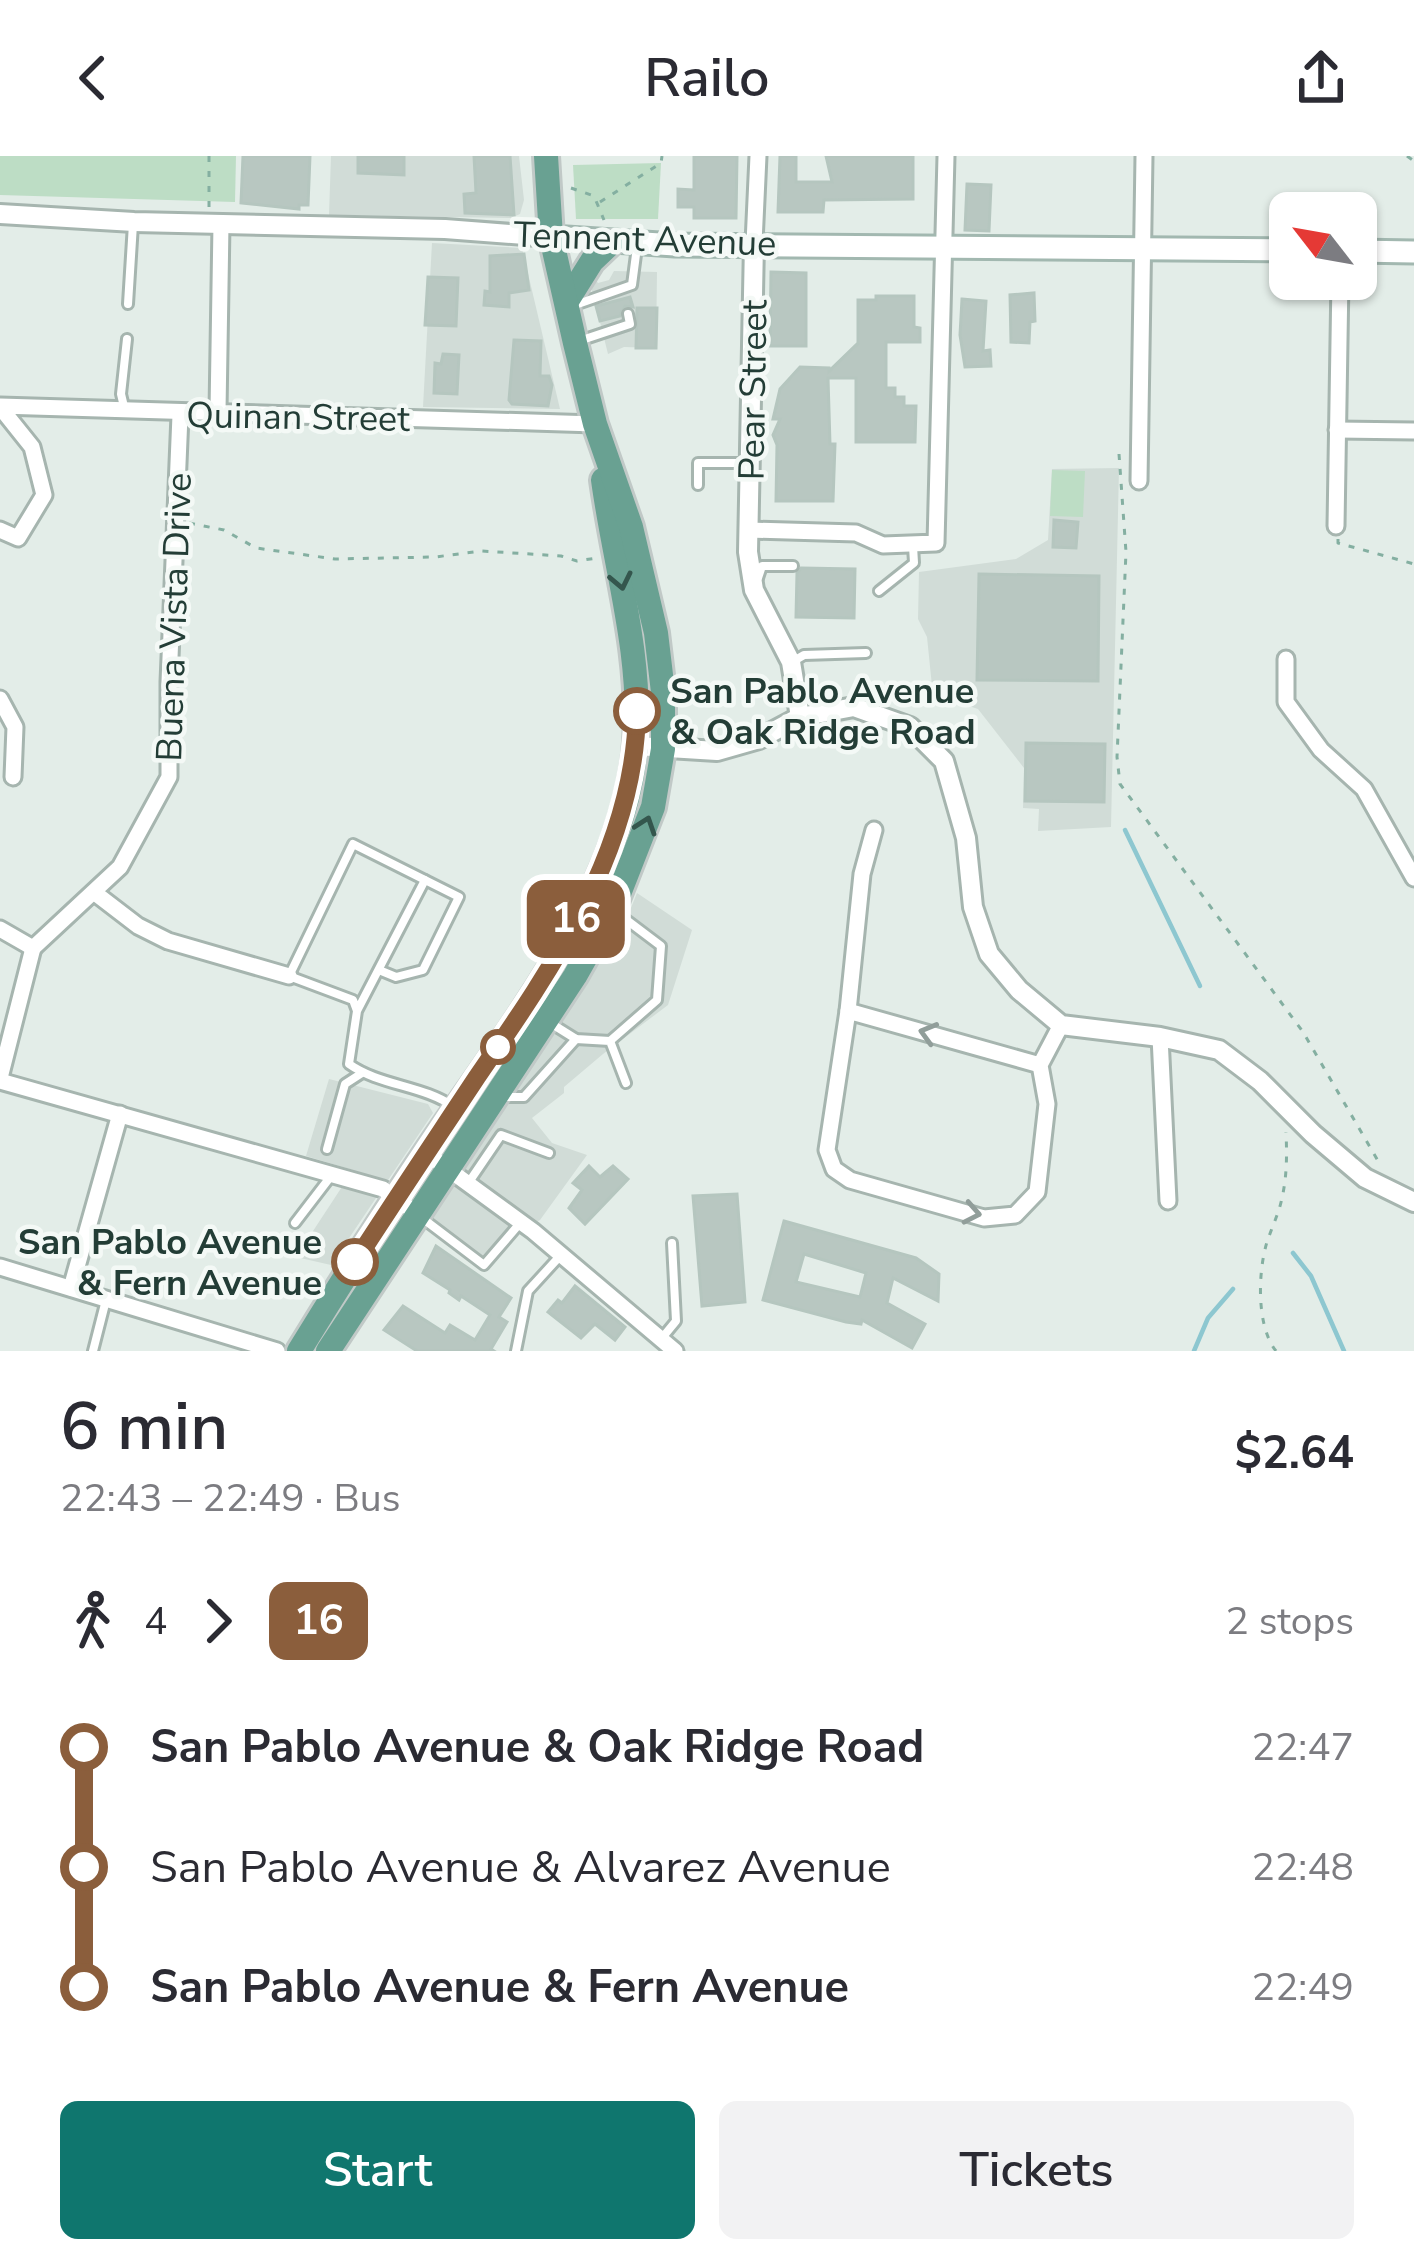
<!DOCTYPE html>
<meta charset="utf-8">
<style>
:root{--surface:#fff;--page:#f2f2f3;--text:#2b2b33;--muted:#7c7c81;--accent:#0f766e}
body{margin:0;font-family:"Nunito Sans",sans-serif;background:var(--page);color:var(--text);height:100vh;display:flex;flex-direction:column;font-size:45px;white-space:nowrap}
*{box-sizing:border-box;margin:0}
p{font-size:39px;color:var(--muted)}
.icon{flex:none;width:66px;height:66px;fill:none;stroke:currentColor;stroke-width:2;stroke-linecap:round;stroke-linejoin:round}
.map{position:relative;height:1195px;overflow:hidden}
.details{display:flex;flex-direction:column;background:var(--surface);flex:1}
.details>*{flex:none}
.badge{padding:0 24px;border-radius:18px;font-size:42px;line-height:78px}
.needle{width:78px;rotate:301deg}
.fabs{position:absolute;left:1269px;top:36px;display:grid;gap:24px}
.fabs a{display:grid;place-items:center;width:108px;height:108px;border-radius:18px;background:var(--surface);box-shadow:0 3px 9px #0004;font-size:60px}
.map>.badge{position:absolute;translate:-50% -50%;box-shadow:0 0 0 6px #fff}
.legs{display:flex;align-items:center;gap:18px;height:132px;padding:0 60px;font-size:39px}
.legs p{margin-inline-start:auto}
.summary{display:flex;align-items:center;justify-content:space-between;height:204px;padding:0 60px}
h1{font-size:66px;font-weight:600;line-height:90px}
.cta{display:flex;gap:24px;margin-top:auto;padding:24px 60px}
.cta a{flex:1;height:138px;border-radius:18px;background:var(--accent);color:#fff;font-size:48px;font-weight:600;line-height:138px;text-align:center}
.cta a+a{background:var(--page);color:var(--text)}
ul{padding:0 60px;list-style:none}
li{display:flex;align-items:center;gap:42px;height:120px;font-size:45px}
li i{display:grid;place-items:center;width:18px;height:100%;margin:0 15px;background:currentColor}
li i::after{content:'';width:30px;height:30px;margin:-15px;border:9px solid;border-radius:50%;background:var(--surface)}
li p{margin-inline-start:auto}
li:first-child i{background:linear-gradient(#0000 50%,currentColor 0)}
li:last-child i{background:linear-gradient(currentColor 50%,#0000 0)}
header{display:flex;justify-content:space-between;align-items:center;height:156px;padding:0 60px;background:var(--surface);font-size:54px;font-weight:600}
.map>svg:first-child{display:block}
.built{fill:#d1dcd7}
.green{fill:#bdddc5}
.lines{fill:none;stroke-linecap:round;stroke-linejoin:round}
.stream{stroke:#8dc7d0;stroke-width:4.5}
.building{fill:#b8c7c1;stroke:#b5c6bf;stroke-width:3;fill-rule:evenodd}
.service-casing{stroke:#a6b5af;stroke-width:14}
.minor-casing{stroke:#a6b5af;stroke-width:21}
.tertiary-casing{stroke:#a6b5af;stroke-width:24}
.secondary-casing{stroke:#a2b8b0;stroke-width:27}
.primary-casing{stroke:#c1c9c7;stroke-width:30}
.path{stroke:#84afa1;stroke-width:3;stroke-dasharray:6 9;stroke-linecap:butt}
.service{stroke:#fff;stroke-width:8}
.minor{stroke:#fff;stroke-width:15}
.tertiary{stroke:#fff;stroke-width:18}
.secondary{stroke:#fff;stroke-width:21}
.primary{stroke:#69a192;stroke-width:24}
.oneway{stroke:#34564d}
.oneway2{stroke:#919e9a}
.line-1-casing{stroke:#fff;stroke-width:27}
.line-1{stroke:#8b5e3c;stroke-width:18}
.stop-1-dot{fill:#fff;stroke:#8b5e3c;stroke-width:6}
.labels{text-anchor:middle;stroke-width:9;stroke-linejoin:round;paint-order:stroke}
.street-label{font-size:36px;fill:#233d36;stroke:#f4f9f6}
.stop-label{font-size:36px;font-weight:bold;fill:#233d36;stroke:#f4f9f6;text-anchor:start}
</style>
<header><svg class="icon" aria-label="back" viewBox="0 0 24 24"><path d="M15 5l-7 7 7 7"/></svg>Railo<svg class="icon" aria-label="share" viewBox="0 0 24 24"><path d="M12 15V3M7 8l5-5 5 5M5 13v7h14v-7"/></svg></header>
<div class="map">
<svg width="1414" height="1195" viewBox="0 0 1414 1195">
<rect width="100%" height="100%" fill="#e3ede8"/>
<g class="built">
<path d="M331 0H519L524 44 520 58 511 62 329 59Z"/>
<path d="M432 87 522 92 560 253 423 251Z"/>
<path d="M614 115 657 116 656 192 624 191 608 198 591 130 594 122 598 127 609 124Z"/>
<path d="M1119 312 1111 671 1038 675 1039 653 1023 652 1024 612 978 553 938 540 932 530 927 481 918 463 919 416 1016 403 1048 384 1052 313Z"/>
<path d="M637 737 692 774 668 849 603 898 564 931V937L532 962 552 987 587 999 540 1064 522 1075 484 1114 425 1071 624 769Z"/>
<path d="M329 923 428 948 433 957 331 1109 296 1101 353 1014 306 1000Z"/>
</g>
<g class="green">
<path d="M0 0H236L235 46 0 39Z"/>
<path d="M661 7 658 63H576L573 9Z"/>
<path d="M1052 314 1085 315 1083 361 1050 360Z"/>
</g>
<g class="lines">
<g class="stream">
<path d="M1125 674 1200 830"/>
<path d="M1293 1097 1311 1120 1344 1195"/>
<path d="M1194 1195 1208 1162 1233 1133"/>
</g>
</g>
<g class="building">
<path d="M243 0H310L308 49H299V53L241 47Z"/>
<path d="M358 0H404V19L358 17Z"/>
<path d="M474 0H510L514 59 465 57 464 38 476 37Z"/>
<path d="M694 0H737L736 62H694V51H678V33L694 34Z"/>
<path d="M780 0H796V26H832L826 0H913V43L824 44 823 56H778Z"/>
<path d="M967 28 991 29 989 75 965 74Z"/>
<path d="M524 98 529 134 509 137V151L484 149 485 135 490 136V100Z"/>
<path d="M771 116 806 117V190H770Z"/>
<path d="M428 121 458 122 456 170 425 169Z"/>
<path d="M1034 137 1035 165 1030 166 1029 187 1011 186 1010 139Z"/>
<path d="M876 140H914V171L920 172V186H886V232H895V241H904V250H916L915 286H856V222H828L830 288H835L833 345H776L777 289 773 279 780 263H773L780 233 800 211 829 212V215L858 187V144H876Z"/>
<path d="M630 141 633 151 625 150 620 160 600 165 596 150Z"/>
<path d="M962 143 986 145 983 195 990 194 991 210 965 211 960 179Z"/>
<path d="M637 152H657L656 192H636Z"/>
<path d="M514 184 541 185 540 220H549L552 229 548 250 512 248 509 244Z"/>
<path d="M443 198 459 199 457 238 434 237 435 207 441 208Z"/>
<path d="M1054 364 1078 366 1076 392 1053 391Z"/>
<path d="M801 412 855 413 854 462 796 461 797 417Z"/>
<path d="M979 418 1099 420 1098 525 977 524Z"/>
<path d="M1026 587 1105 588 1104 646 1025 645Z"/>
<path d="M589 1010 600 1021 613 1010 628 1023 585 1068 569 1052 582 1034 573 1027Z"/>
<path d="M737 1038 745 1146 702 1150 693 1040Z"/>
<path d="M784 1065 916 1102 939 1118 938 1145 893 1122 887 1147 925 1168 912 1192 862 1164 861 1168 846 1166 763 1144ZM804 1098 866 1117 860 1141 796 1126Z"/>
<path d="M436 1090 511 1142 499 1161 507 1166 491 1193 494 1195H417L384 1174 403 1150 445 1177 450 1169 475 1184 490 1159 461 1140 459 1144 449 1137 450 1134 423 1117Z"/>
<path d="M575 1130 625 1171 615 1184 595 1168 581 1182 548 1156 558 1144 562 1147Z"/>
</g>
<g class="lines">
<g class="service-casing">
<g id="service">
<path d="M128 148 133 68"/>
<path d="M575 149 632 129 637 91"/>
<path d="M582 184 630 168 628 158"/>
<path d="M125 255 121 238 127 183"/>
<path d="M698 329V307H749"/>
<path d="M758 422 762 410H793"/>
<path d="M879 435 914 407 913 390"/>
<path d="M792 506 804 499 866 497"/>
<path d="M379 814 396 821 423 814 459 741 425 724"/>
<path d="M357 855 353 844 289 820 353 688 425 724 357 855 349 908C380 930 423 929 454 951"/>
<path d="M552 868 576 883 610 885 626 927"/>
<path d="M610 885 657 844 661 790 616 756"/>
<path d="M500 941H524L576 883"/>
<path d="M327 993 345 928 362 917"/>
<path d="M469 1026 501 979 549 997"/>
<path d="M422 1062 484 1109 521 1066"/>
<path d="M295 1067 331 1020"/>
<path d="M662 1182 676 1165 672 1087"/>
<path d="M93 1195 106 1144"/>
<path d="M516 1195 528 1135 560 1100"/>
</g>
</g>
<g class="minor-casing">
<g id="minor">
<path d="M754 87 758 0"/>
<path d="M0 250 595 268"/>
<path d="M0 251 32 291 44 339 18 382 0 374"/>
<path d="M218 255 221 68"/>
<path d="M1337 274 1414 275"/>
<path d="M1139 325 1144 0"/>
<path d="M1336 370 1340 123"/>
<path d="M749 374 856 377 883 389 936 387 946 0"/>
<path d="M1286 503V546L1321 594 1364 633 1414 722"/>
<path d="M0 543 15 571 13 621"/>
<path d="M95 737 138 770 168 785 289 820"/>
<path d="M0 773 33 792"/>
<path d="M33 792 120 711 169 621V526L180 259"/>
<path d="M848 855 862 718 874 674"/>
<path d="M1160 881 1168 1045"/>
<path d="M1040 909 848 855 827 994 834 1013 850 1024 984 1062 1015 1059 1037 1036 1047 948 1040 909 1061 869"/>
<path d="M0 922 33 792"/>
<path d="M0 925 383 1033 416 1057"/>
<path d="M426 997 533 1075 675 1195"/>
<path d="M0 1111 277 1195"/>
<path d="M71 1132 120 958"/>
</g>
</g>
<g class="tertiary-casing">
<g id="tertiary">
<path d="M0 58 134 66 445 73 551 81"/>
<path d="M754 87 748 396 754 434 791 506 800 561"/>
<path d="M636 590 717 595 759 583 800 561 854 551 910 571 944 605 966 682 973 751 989 798 1019 834 1061 869 1160 881 1219 894 1260 925 1313 978 1365 1022 1414 1046"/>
</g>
</g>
<g class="secondary-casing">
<g id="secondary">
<path d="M551 81 675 89 1290 94"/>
<path d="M1356 95 1414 96"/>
</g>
</g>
<g class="primary-casing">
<g id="primary">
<path d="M567 145 592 105 611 87"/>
<path d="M299 1195C342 1125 386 1056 432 988 508 876 628 725 636 586 642 496 615 412 603 324"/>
<path d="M328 1195 575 820 613 753 653 651 663 593V536L656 477 631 371 595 268 575 187 551 81 546 0"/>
</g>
</g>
<g class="path">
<path d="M209 0V52"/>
<path d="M1407 0 1414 5"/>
<path d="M571 32 594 40 604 64"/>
<path d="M600 46 661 7 662 0"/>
<path d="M1119 298 1126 396 1117 601 1120 628 1303 876 1381 1010"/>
<path d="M189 367 224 374 256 392 335 403 435 401 482 395 561 400 577 405 597 402"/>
<path d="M1338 383V387L1414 408"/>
<path d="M1276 1195C1256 1170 1258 1115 1267 1086 1272 1071 1279 1057 1282 1042 1287 1020 1287 999 1286 976"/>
</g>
<use href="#service" class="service"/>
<use href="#minor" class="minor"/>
<use href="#tertiary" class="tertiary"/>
<use href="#secondary" class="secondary"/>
<use href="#primary" class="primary"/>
</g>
<defs><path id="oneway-chevron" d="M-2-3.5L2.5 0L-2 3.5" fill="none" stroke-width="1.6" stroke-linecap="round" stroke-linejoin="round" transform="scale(3)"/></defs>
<g class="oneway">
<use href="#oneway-chevron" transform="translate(621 425) rotate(78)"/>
<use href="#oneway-chevron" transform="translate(646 669) rotate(-71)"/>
</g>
<g class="oneway2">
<use href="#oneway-chevron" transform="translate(928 877) rotate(-164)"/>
<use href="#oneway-chevron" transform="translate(972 1057) rotate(11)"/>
</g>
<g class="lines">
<g class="line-1-casing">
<path id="line-1" d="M355 1106C395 1044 436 983 477 921 553 811 635 693 637 555"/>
</g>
<use href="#line-1" class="line-1"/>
</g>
<g class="stop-1-dot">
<circle cx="637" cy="555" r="21"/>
<circle cx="498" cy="891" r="15"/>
<circle cx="355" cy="1106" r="21"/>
</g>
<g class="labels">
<g class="street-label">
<text transform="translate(645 82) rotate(2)" y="13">Tennent Avenue</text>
<text transform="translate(752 234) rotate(-89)" y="13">Pear Street</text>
<text transform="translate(298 260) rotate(1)" y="13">Quinan Street</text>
<text transform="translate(173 461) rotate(-88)" y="13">Buena Vista Drive</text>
</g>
<g class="stop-label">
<text x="670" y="547">San Pablo Avenue<tspan x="670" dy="41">&amp; Oak Ridge Road</tspan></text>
<text x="322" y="1098" text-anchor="end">San Pablo Avenue<tspan x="322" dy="41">&amp; Fern Avenue</tspan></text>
</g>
</g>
</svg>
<div class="fabs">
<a><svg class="needle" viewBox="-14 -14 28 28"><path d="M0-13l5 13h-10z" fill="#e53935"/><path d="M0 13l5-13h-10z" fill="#7c7c81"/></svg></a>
</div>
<b class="badge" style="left:576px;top:763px;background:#8b5e3c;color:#fff">16</b>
</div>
<section class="details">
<div class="summary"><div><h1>6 min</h1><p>22:43 – 22:49 · Bus</p></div><b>$2.64</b></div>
<div class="legs"><svg class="icon" aria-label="walk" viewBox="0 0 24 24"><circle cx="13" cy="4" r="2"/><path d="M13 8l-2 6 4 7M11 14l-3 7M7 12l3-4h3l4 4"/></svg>4<svg class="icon" aria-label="forward" viewBox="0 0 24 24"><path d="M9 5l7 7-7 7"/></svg><b class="badge" style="background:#8b5e3c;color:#fff">16</b><p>2 stops</p></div>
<ul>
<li><i style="color:#8b5e3c"></i><b>San Pablo Avenue &amp; Oak Ridge Road</b><p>22:47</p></li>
<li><i style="color:#8b5e3c"></i><span>San Pablo Avenue &amp; Alvarez Avenue</span><p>22:48</p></li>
<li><i style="color:#8b5e3c"></i><b>San Pablo Avenue &amp; Fern Avenue</b><p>22:49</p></li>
</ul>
<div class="cta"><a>Start</a><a>Tickets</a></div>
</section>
